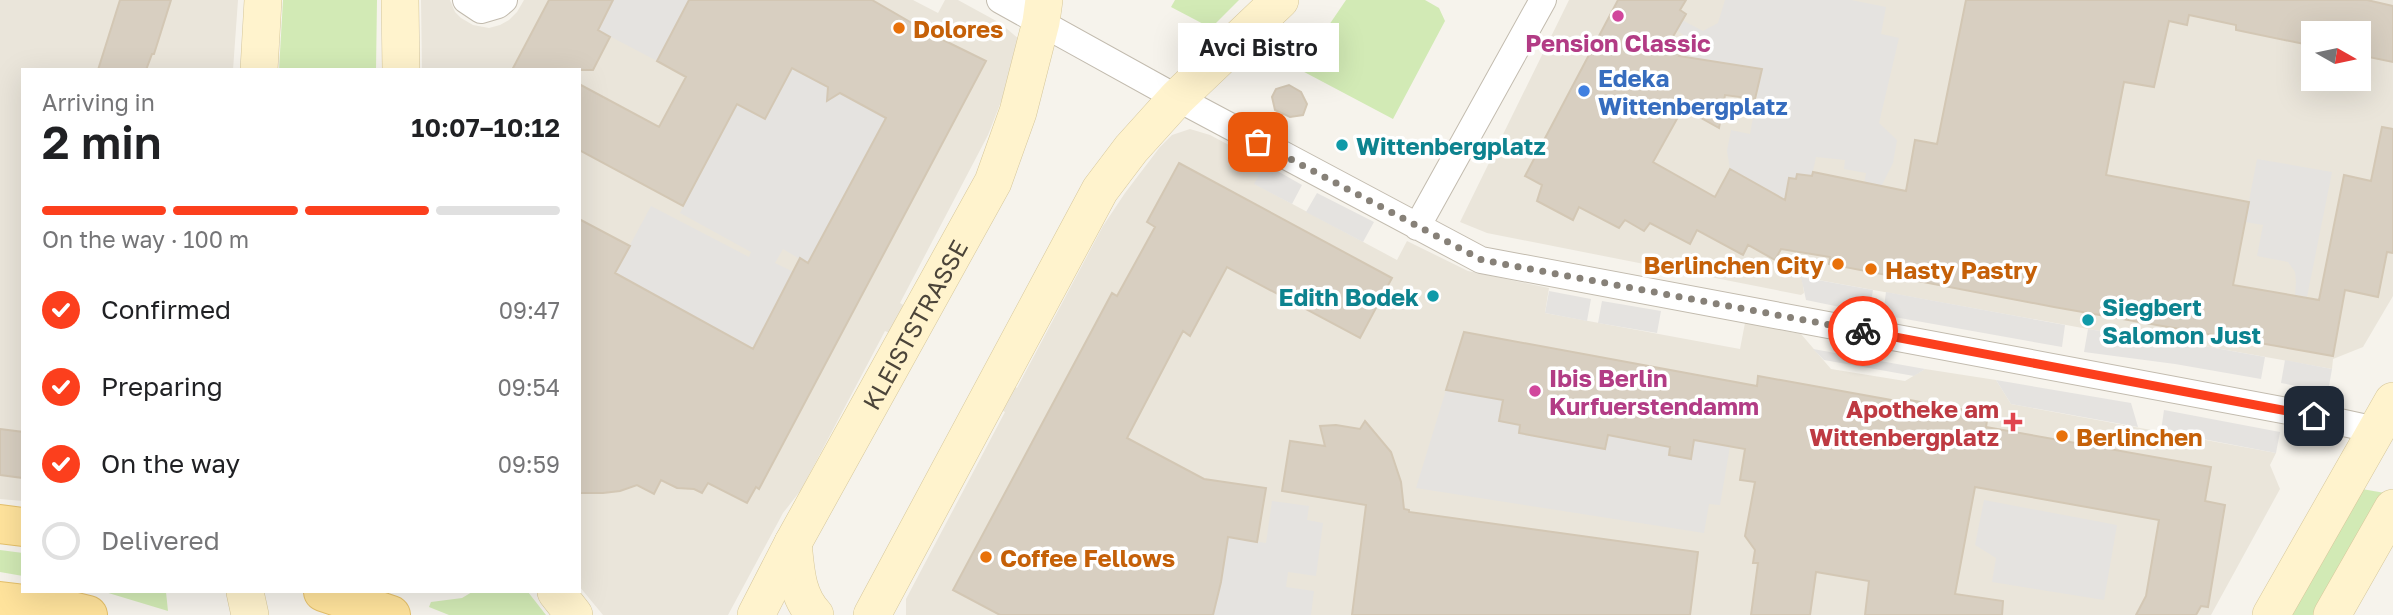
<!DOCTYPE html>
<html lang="en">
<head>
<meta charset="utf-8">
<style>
	:root { --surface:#fff; --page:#f6f6f6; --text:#202124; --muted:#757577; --line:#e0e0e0; --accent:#fc3f1d }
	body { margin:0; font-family:"Golos Text",sans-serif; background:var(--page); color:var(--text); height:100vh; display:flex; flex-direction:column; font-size:26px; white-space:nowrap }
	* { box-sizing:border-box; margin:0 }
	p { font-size:23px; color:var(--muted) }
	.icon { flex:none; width:38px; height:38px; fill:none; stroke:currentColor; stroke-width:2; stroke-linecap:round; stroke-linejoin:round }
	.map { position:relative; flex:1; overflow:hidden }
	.side { position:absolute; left:21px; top:68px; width:560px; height:525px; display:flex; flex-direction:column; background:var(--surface); border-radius:0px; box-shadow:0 7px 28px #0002 }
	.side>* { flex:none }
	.needle { width:46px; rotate:99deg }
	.tools { position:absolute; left:2301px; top:21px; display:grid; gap:14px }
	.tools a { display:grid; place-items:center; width:70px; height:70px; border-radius:0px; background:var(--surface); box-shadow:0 7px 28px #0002; font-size:35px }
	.pin { position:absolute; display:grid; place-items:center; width:60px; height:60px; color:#fff; margin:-30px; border-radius:14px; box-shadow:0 4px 10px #0006 }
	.courier { position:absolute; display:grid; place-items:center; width:70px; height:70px; margin:-35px; border:5px solid #fc3f1d; border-radius:50%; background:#fff; color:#222; box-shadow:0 2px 9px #0007 }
	.bubble { position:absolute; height:49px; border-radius:0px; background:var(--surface); box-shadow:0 7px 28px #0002; font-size:23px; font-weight:600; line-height:49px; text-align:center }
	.summary em { font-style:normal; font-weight:600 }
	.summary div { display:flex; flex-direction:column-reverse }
	.summary { display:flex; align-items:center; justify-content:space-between; height:119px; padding:0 21px }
	h1 { font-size:46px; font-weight:600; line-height:52px }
	.bar { display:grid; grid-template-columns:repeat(4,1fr); gap:10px 7px; align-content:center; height:84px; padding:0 21px }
	.bar i { height:9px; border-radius:5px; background:var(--line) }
	.bar .active { background:var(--accent) }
	.bar p { grid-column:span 4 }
	ol { padding:0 21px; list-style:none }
	li { display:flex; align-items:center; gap:21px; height:77px }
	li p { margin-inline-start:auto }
	li .icon { padding:7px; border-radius:50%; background:var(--accent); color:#fff; stroke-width:4 }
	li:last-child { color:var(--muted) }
	li i { width:38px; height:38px; border:4px solid var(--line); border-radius:50% }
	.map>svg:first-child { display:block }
	.residential { fill:#eae5da; fill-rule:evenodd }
	.green { fill:#d2eab5 }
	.parking { fill:#e5e3e0 }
	.building { fill:#d8cfc1; stroke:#d3c7b4; stroke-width:2 }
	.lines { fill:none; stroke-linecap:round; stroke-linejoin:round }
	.street-casing { stroke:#c2bbae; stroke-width:28 }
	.secondary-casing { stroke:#d6c79b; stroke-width:38 }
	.primary-casing { stroke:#e6c16a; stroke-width:40 }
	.street { stroke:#fff; stroke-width:26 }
	.secondary { stroke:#fff3cd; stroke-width:37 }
	.primary { stroke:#ffe39c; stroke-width:38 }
	.done { stroke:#878178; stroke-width:7; stroke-dasharray:0 12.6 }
	.route { stroke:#fc3f1d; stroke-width:9 }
	.hotel-dot { fill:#d1479c; stroke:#fff; stroke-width:2.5 }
	.food-dot { fill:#e8710a; stroke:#fff; stroke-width:2.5 }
	.shop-dot { fill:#3f7fe0; stroke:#fff; stroke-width:2.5 }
	.culture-dot { fill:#0f9aa8; stroke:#fff; stroke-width:2.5 }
	.health-dot { fill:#e0444e; stroke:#fff; stroke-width:2.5 }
	.labels { text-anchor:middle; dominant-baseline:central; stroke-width:7; stroke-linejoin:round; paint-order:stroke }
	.food-label { font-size:24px; font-weight:bold; fill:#c56008; stroke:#fff; text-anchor:start }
	.hotel-label { font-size:24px; font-weight:bold; fill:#b23c85; stroke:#fff }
	.shop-label { font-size:24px; font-weight:bold; fill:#366cbe; stroke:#fff; text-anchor:start }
	.culture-label { font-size:24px; font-weight:bold; fill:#0d838f; stroke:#fff; text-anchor:start }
	.street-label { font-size:24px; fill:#4b4439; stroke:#fff }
	.health-label { font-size:24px; font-weight:bold; fill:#be3a42; stroke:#fff; text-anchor:end }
</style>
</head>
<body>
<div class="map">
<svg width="2393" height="615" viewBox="0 0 2393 615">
	<rect width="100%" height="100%" fill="#f6f3ec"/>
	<path class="residential" d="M0,0H238L233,70H23V501L0,499Z
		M421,0H450L455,12L461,18L473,25L489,28L500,25L509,20L517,12L524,0H913L938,13L945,0H958L1000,23L1019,39L1004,94L988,135L900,303L908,308L895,335L885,331L801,490L783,513L728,615H603L579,586V70H422Z
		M1569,0H2393V296L2363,347L2333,359L2332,369L2176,341L2170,342L2088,329L1802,277L1804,293L1801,295L1487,233L1460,222ZM2314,33H2359V79H2314Z
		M1190,129L1210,135L1265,164L1255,184L1397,260L1407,241L1468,271L1549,288L1545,313L1740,349L1745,323L1801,334L1831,369L1905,381L1925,369L1996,380L2011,404L2276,453L2270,465L2280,489L2211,615H906V599L1005,412L997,408L1010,385L1017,388L1103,226L1125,193L1160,147L1172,135Z"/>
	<path class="green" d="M283,0H377L376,70H279Z
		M1175,0H1239L1211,28L1171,7Z
		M1346,0H1425L1439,8L1445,21L1393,119L1291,65L1329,25Z
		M2356,488L2385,493L2317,615H2286Z
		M0,550L23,553V576L0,572Z
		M105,592H166L168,611Z
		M472,592H528L546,615H449L429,607L431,602L462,598Z"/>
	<path class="parking" d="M613,0H689L657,61L598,30Z
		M1725,0H1851L1886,7L1881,34L1899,38L1879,123L1897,140L1893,163L1877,195L1862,194L1866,173L1844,169L1845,160L1816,157L1812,176L1797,174L1796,179L1789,178L1785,200L1730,169L1727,151L1731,130L1750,134L1762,69L1721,63L1688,76L1673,68L1687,38L1677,30L1682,20L1703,31L1718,23Z
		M794,65L828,87V101L839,93L868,108L888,115L808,264L783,249L775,263L802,276L779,299L734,383L729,346L734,336L728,335L615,273L651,206L749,257L751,252L680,213L726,124L712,91L765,119Z
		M2257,159L2332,172L2307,297L2295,295L2296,282L2295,272L2288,262L2257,256L2263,225L2245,222Z
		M1265,164L1302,185L1292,204L1254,184Z
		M1317,193L1374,222L1363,242L1306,212Z
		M1801,277L1873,290L1869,313L1806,300Z
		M1549,291L1591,299L1587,321L1545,313Z
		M1886,292L2065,325L2062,347L1883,315Z
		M1602,301L1661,311L1657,333L1598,323Z
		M2088,329L2170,342L2176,341L2265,357L2261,379L2175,364L2084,352Z
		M1813,349L1925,369L1914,376L1824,360Z
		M2285,360L2332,369L2328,392L2281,383Z
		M1996,380L2131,403L2138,427L2011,404Z
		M1446,390L1503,400L1520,425L1605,449L1608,435L1670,447L1669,455L1691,459L1694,440L1730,446L1720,505L1709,504L1704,533L1416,488Z
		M2164,410L2280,432L2276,453L2161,431Z
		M1984,500L2117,525L2104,600L1992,582L1996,558L1975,545Z
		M1272,501L1309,506L1307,520L1323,523L1316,576L1288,572L1286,587L1314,591L1311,615H1213L1221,582L1226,537L1266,543Z"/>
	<path class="building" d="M120,0H171L154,54H152L146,70H98Z
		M549,0H613L598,30L610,37L593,70H512Z
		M689,0H872L931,34L986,61L759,489L756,487L747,503L708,483L702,493L694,489L677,488L661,480L654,494L637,485L620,491L603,493H579V219L630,246L615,273L753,349L800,258L808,263L886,118L840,93L827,101L828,87L792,68L765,119L737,104L683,206L579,150V84L659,127L686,77L657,61Z
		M1618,0H1686L1680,10L1686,14L1671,40L1684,47L1679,56L1762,69L1755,99L1725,95L1719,128L1683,108L1653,162L1715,197L1730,169L1785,200L1789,178L1796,179L1797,174L1812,176L1813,172L1906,191L1915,140L1937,144L1966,0H2367L2393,6V62L2359,55V33H2314V46L2236,30V25L2189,15L2187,25L2169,21L2154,87L2124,82L2106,175L2249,202L2233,285L2319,300L2344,175L2371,181L2382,127L2393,129V253L2387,252L2378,297L2345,290L2333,356L2054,307L1829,264L1830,257L1781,249L1775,260L1748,245L1743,255L1697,230L1690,244L1650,223L1644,231L1625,220L1619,228L1579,207L1573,220L1537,201L1542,185L1525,176Z
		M1289,85L1301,92L1307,104L1303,115L1290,117L1275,110L1272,97L1276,89Z
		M1179,163L1392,278L1360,338L1227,267L1190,336L1183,331L1127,438L1204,479L1266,488L1257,542L1228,537L1221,582L1213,615H1000L953,590L1112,293L1117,296L1155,227L1147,222Z
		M1464,332L1757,386L1758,376L1908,403L1909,400L1988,414L1986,427L2211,467L2205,501L2225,505L2208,607L2201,606L2196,615H2136L2146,596L2159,520L1975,487L1955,594L2003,601L2002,615H1865L1869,581L1816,572L1810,615H1751L1758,563H1753L1755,550L1745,536L1755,482L1740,480L1745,449L1694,440L1691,459L1669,455L1670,447L1608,435L1605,449L1519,433L1520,425L1499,421L1503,400L1446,390Z
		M1365,421L1391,452L1401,482L1404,509L1409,510V512L1698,552L1690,615H1352L1366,505L1282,491L1290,441L1325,446L1320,426L1336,425L1360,429Z
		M0,429L23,432V478L0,475Z"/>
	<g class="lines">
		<g class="street-casing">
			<path id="street" d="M466,0L481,10L498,5L504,0
				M1000,0L1177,98L1481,260L2298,413L2376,430
				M1417,227L1543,0"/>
		</g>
		<g class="secondary-casing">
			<g id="secondary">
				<path d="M400,0L401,70"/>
				<path d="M259,70L263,0"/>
				<path d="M793,543C796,569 796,595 815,615"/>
				<path d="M245,592L250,615"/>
				<path d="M556,592L574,615"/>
				<path id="s1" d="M756,615L793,543L993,182L1018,112L1041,22L1044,0"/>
				<path d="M872,615L1100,190L1131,149L1177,98L1280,0"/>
				<path d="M2271,615L2393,401"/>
				<path d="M2332,615L2393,508"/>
			</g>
		</g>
		<g class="primary-casing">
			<path id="primary" d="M0,524L23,527
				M323,592L391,615
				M0,601L59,608L88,615"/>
		</g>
		<use href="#street" class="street"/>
		<use href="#secondary" class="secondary"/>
		<use href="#primary" class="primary"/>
	</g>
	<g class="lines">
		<path class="done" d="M1258,142L1482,260L1863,331"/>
		<path class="route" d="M1863,331L2314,416"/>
	</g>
	<g class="hotel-dot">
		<circle cx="1618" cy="16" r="7"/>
		<circle cx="1535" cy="391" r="7"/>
	</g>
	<g class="food-dot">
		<circle cx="899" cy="28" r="7"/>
		<circle cx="1838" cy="264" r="7"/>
		<circle cx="1871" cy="269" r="7"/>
		<circle cx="2062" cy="436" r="7"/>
		<circle cx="986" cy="557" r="7"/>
	</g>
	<circle class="shop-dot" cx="1584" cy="91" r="7"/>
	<g class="culture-dot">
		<circle cx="1342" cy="145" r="7"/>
		<circle cx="1433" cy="296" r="7"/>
		<circle cx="2088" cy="320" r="7"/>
	</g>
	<path class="health-dot" d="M2009.5 411.5h7v7h7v7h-7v7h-7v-7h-7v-7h7z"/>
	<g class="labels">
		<g class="food-label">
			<text x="913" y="28">Dolores</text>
			<text x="1824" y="264" text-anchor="end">Berlinchen City</text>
			<text x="1885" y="269">Hasty Pastry</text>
			<text x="2076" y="436">Berlinchen</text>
			<text x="1000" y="557">Coffee Fellows</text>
		</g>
		<g class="hotel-label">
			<text x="1618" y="42">Pension Classic</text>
			<text x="1549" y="377" text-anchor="start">Ibis Berlin<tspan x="1549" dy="28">Kurfuerstendamm</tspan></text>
		</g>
		<g class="shop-label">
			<text x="1598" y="77">Edeka<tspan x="1598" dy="28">Wittenbergplatz</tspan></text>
		</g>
		<g class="culture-label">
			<text x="1356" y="145">Wittenbergplatz</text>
			<text x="1419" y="296" text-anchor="end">Edith Bodek</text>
			<text x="2102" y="306">Siegbert<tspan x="2102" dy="28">Salomon Just</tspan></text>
		</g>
		<g class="street-label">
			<text stroke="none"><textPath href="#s1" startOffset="331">KLEISTSTRASSE</textPath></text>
		</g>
		<g class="health-label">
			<text x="1999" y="408">Apotheke am<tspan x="1999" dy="28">Wittenbergplatz</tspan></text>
		</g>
	</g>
</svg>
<div class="tools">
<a><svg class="needle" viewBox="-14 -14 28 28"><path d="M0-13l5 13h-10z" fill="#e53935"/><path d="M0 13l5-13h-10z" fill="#757577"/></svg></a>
</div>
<div class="pin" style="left:1258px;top:142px;background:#ea580c"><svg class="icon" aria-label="bag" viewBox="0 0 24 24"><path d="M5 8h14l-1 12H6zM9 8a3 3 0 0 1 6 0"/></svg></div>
<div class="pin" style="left:2314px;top:416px;background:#1f2937"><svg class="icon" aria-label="home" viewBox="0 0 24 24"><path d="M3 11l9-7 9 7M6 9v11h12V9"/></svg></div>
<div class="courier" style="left:1863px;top:331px"><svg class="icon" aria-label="bike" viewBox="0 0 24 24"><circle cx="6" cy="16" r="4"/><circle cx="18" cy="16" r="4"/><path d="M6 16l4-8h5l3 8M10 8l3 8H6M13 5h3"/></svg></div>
<div class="bubble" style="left:1178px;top:23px;width:161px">Avci Bistro</div>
<section class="side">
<div class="summary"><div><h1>2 min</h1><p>Arriving in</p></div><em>10:07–10:12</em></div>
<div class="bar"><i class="active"></i><i class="active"></i><i class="active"></i><i></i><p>On the way · 100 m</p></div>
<ol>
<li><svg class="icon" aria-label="check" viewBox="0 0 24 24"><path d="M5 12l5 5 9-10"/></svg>Confirmed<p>09:47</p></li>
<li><svg class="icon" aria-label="check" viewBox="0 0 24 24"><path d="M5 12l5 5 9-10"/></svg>Preparing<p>09:54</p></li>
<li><svg class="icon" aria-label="check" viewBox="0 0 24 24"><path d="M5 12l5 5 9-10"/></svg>On the way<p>09:59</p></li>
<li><i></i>Delivered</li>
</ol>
</section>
</div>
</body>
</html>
